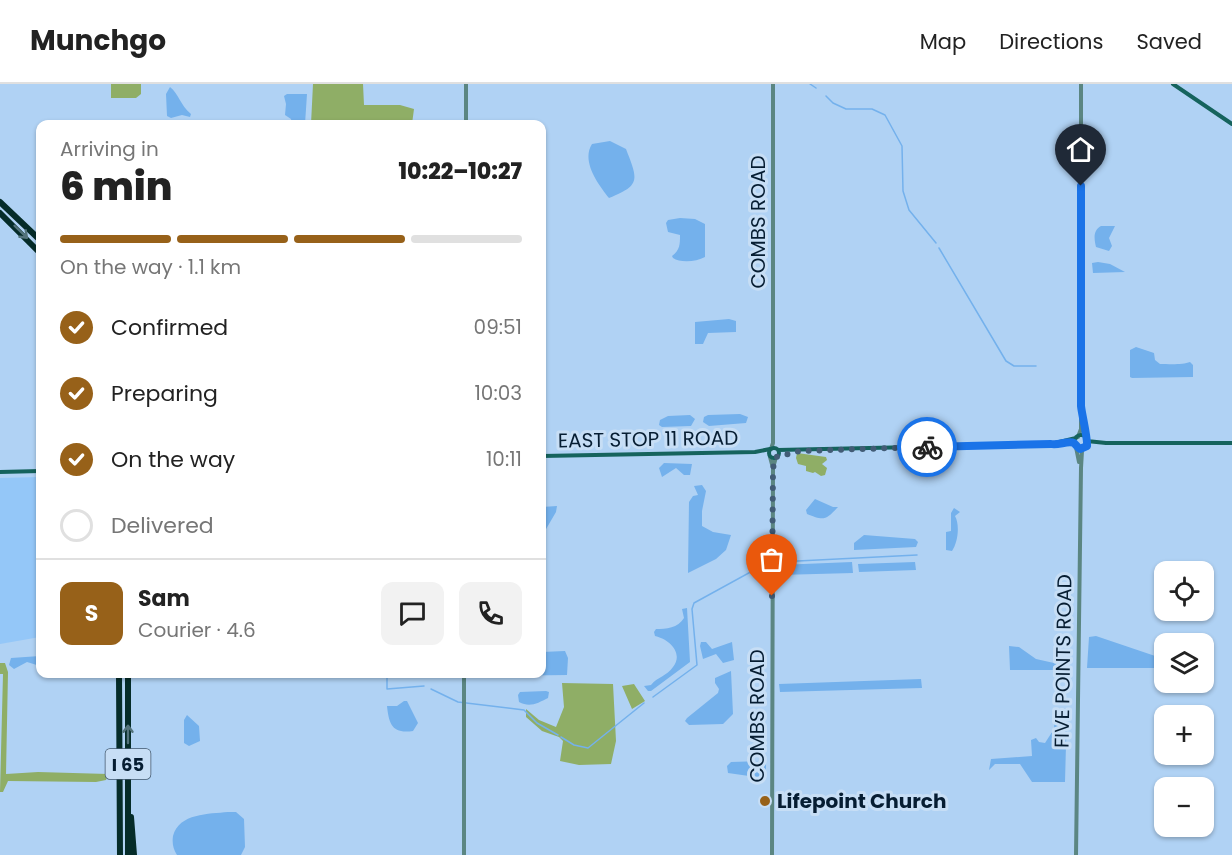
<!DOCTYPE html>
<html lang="en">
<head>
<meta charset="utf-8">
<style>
	:root { --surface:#fff; --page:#f2f2f2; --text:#222; --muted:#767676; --line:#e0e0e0; --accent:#976119 }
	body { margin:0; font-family:Poppins,sans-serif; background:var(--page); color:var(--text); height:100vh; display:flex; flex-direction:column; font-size:22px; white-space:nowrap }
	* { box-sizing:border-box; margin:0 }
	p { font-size:20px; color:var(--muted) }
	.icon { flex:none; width:33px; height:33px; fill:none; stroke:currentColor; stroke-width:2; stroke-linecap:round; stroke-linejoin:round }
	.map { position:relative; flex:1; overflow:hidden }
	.panel { position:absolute; left:36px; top:36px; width:510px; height:558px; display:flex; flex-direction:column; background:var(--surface); border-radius:12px; box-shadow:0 2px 4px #0004 }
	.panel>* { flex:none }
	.fabs { position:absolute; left:1154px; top:477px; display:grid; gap:12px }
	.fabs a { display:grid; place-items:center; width:60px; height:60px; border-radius:12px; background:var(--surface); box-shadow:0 2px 4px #0004; font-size:30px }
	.pin { position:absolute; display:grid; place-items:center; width:51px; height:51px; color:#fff; margin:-62px -26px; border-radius:50% 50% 50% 0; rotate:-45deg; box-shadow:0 0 6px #0007 }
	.pin .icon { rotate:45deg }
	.courier { position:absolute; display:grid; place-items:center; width:60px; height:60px; margin:-30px; border:4px solid #1a73e8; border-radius:50%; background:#fff; color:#222; box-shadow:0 2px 8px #0007 }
	.headline em { font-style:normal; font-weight:800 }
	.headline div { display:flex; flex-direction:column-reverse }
	.headline { display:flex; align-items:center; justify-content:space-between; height:102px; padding:0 24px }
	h1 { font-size:39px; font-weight:800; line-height:45px }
	.bar { display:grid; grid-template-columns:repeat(4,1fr); gap:9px 6px; align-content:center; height:72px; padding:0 24px }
	.bar i { height:8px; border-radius:4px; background:var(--line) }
	.bar .on { background:var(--accent) }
	.bar p { grid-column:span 4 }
	.line { display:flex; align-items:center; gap:15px; padding:0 24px; border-top:2px solid var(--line) }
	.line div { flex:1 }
	.round { display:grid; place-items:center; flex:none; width:63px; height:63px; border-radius:12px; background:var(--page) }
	ol { padding:0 24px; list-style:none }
	li { display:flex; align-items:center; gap:18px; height:66px }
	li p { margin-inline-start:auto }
	li .icon { padding:6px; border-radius:50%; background:var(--accent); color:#fff; stroke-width:4 }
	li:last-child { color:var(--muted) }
	li i { width:33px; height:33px; border:3px solid var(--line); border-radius:50% }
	header { display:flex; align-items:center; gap:36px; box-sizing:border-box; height:84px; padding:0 30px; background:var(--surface); border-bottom:2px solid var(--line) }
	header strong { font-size:28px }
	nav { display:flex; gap:33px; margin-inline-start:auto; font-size:21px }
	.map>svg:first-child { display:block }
	.built { fill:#94c7f8 }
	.green { fill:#8fae66 }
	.water { fill:#74b1ec }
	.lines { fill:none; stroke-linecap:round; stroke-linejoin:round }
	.stream { stroke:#74b1ec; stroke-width:1.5 }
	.tertiary { stroke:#5b8682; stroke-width:4 }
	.secondary { stroke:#15635d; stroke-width:4 }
	.motorway { stroke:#052c29; stroke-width:6 }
	.oneway { stroke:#53737b }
	.done { stroke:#425c76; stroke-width:6; stroke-dasharray:0 10.8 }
	.route { stroke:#1a73e8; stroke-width:8 }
	.poi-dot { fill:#976119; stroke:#c7def5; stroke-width:2 }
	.labels { text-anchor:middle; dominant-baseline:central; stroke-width:6; stroke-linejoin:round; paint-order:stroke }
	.shield { fill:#c7def5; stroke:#40576c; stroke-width:1.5 }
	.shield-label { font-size:18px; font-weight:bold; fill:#061d32 }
	.street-label { font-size:20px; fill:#061d32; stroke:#c7def5 }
	.poi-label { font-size:20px; font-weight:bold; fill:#061d32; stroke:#c7def5; text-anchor:start }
</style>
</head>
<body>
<header>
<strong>Munchgo</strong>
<nav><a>Map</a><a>Directions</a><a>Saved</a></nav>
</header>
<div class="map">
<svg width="1232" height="771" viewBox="0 0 1232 771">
	<rect width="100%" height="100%" fill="#b0d2f4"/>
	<path class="built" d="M40,393V553L0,560V394Z"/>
	<path class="green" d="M111,0H141V10L136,14H111Z
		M313,0H363L364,21H400L414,25L412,40H311Z
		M797,369L826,373L827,376L822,380L827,384L825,391L821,392L815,388L813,389L806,387V382L798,380L796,374Z
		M0,579H5L8,588L6,690L38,688L108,690L106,696L96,698L8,697L3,708H0L3,590H0Z
		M562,599L613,600L616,657L611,680L579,681L560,677L563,657L559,653L542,647L526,633V625L539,636L556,643L564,623Z
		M634,600L645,617L632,625L622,602Z"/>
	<path class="water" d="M170,3C179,10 180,21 191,30L190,33L182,31L171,34L167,32L166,10Z
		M287,10H307L305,40H292L291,35L285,31L286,20L284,12Z
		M610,57L626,65C638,96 641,101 609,114C598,100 581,77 592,60Z
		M680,134L695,135L705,140V173C696,178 680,179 673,174L672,172C680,166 680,160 680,151L668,148L666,139L668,136Z
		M1101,142H1115L1109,154L1112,162L1109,167L1096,163C1094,155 1093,146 1101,142Z
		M1098,178L1110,180L1125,188L1093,189L1092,179Z
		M729,235L736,237V248L708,249L703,260H695V238Z
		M1136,263L1154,269L1155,276L1160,280C1169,280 1183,281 1190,278L1193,281V293L1132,294L1130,293V266Z
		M740,330L748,333L746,339L709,342L703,338L704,333L708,331Z
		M690,331L695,335L691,342L662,343L659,341L660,336L668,332Z
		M664,379L692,380L690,391H684L676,384L662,393L659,384Z
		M702,401L706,407L702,427V442L713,448L731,451L726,466L716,475L688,489L689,418L693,412L698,411L694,402Z
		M815,415L833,423H838C826,436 824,437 807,430L806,426Z
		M557,422L556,428L542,452V423Z
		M954,424L960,428L955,432C960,441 958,458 952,467L946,466V448L951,447V429Z
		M864,451L915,455L918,458L916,463L854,466V459Z
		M852,478L853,489L779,491V481Z
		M915,478L916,486L859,488L858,480Z
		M687,524L690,578L651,607H648L644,602L651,601C657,593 667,592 673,583C684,569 669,555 655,552L654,548L656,545C666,545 678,544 684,534L682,525Z
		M1096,552L1164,575V584H1087L1089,553Z
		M701,558H706L712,565L732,558L734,576L723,579L716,570L703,575L700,562Z
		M1009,562L1019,563L1036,575L1063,581L1065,586H1010Z
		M565,567L568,574L567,591L487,592V590H542V568Z
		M40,572V582L27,578L14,585L9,581L11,574Z
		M731,587L733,630L723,640L689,641L685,637L687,634L718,609L719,605L715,599V594Z
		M921,595L922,604L780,608L779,600Z
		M546,607L549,608L548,614C538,619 530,624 519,618L518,611L520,608Z
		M404,617H407L418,639L413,647C392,650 389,640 387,622H397Z
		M1067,624L1065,698H1032L1020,680H995L989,686L991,675L1032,672L1031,656L1036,654L1039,658L1045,659L1054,645L1055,626Z
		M187,631L199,642L200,657L189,662L184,659V636Z
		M763,677L766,680V691L763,694L728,689L727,682L731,678Z
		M228,728H236L244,735L245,763L241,771H177C173,765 172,759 173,752C179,729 209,730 228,728Z"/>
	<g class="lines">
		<path class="stream" d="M810,0L816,4
			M826,12L833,19L846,25H872L885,31L902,62L903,107L909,126L936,159
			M939,164L1006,277L1014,282H1036
			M387,590V605L424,602
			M431,605L458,618L524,626L537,639L558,651
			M653,613L697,581L692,525L694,519L765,480L778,478L917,471
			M561,653L574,661L588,664L644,619"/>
		<path class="tertiary" d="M466,40V0
			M1082,335L1086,354
			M1078,353L1081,345V0
			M1076,363L1079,378
			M771,365L773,359V0
			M770,373L773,384L772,771
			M773,384L776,373
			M464,771V590
			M1076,771L1081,384L1082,367L1084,364"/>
		<path class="secondary" d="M1173,0L1232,40
			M1074 358a7 7 0 1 1 14 0a7 7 0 1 1-14 0Z
			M1087,357L1106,359H1232
			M1051,360H1075
			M769 369a5 5 0 1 1 10 0a5 5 0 1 1-10 0Z
			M778,366L1051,360L1076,354
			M542,372L755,368L770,365
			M0,388L40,387"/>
		<path class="motorway" d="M0,118L40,156
			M0,129L40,169
			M119,590L120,771
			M128,590V771
			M131,733L134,771"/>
	</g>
	<defs><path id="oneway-shaft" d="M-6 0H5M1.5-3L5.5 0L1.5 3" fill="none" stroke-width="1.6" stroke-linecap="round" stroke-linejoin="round" transform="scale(1.5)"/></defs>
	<g class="oneway">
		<use href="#oneway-shaft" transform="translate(21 148) rotate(44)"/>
		<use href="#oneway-shaft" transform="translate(128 650) rotate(-90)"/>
	</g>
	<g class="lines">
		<path class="done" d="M772,512L773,384L776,373L800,367L927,363"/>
		<path class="route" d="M927,363L1051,360C1058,362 1068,356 1074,359C1076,361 1078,364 1080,365L1087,362C1088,356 1082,331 1081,322V102"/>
	</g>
	<circle class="poi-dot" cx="765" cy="717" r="6"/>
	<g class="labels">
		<rect class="shield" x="105.5" y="665" width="45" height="30" rx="4.5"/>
		<g class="shield-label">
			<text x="128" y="680">I 65</text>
		</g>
		<g class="street-label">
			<text transform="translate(758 138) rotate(-90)">COMBS ROAD</text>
			<text transform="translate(648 355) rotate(-1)">EAST STOP 11 ROAD</text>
			<text transform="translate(1063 577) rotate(-89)">FIVE POINTS ROAD</text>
			<text transform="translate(757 632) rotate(-90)">COMBS ROAD</text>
		</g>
		<g class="poi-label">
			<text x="777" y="717">Lifepoint Church</text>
		</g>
	</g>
</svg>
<div class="fabs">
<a><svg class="icon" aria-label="locate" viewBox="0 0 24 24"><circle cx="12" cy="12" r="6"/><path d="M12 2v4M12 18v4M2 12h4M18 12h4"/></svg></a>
<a><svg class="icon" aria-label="layers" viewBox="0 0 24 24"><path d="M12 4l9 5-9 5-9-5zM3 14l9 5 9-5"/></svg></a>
<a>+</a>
<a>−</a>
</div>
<div class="pin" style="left:772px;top:512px;background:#ea580c"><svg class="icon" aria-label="bag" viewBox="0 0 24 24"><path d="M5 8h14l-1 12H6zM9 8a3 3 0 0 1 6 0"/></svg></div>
<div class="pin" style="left:1081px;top:102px;background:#1f2937"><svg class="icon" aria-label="home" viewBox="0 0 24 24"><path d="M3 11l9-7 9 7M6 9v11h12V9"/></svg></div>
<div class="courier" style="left:927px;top:363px"><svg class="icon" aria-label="bike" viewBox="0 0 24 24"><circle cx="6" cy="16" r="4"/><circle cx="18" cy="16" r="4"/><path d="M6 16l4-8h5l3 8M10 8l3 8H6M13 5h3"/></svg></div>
<section class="panel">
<div class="headline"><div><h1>6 min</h1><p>Arriving in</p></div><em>10:22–10:27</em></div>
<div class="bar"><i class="on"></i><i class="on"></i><i class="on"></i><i></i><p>On the way · 1.1 km</p></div>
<ol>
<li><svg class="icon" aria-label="check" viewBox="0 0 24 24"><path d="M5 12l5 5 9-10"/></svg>Confirmed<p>09:51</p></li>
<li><svg class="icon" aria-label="check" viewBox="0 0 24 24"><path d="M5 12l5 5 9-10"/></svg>Preparing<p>10:03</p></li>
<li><svg class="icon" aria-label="check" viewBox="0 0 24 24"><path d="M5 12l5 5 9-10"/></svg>On the way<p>10:11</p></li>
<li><i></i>Delivered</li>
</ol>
<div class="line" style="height:108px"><b class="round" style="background:var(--accent);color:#fff">S</b><div><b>Sam</b><p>Courier · 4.6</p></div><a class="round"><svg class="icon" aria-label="chat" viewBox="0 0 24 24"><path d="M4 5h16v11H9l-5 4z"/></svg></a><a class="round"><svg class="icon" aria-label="phone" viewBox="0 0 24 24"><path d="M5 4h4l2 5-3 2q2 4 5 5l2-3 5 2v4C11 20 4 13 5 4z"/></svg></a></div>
</section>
</div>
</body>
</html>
